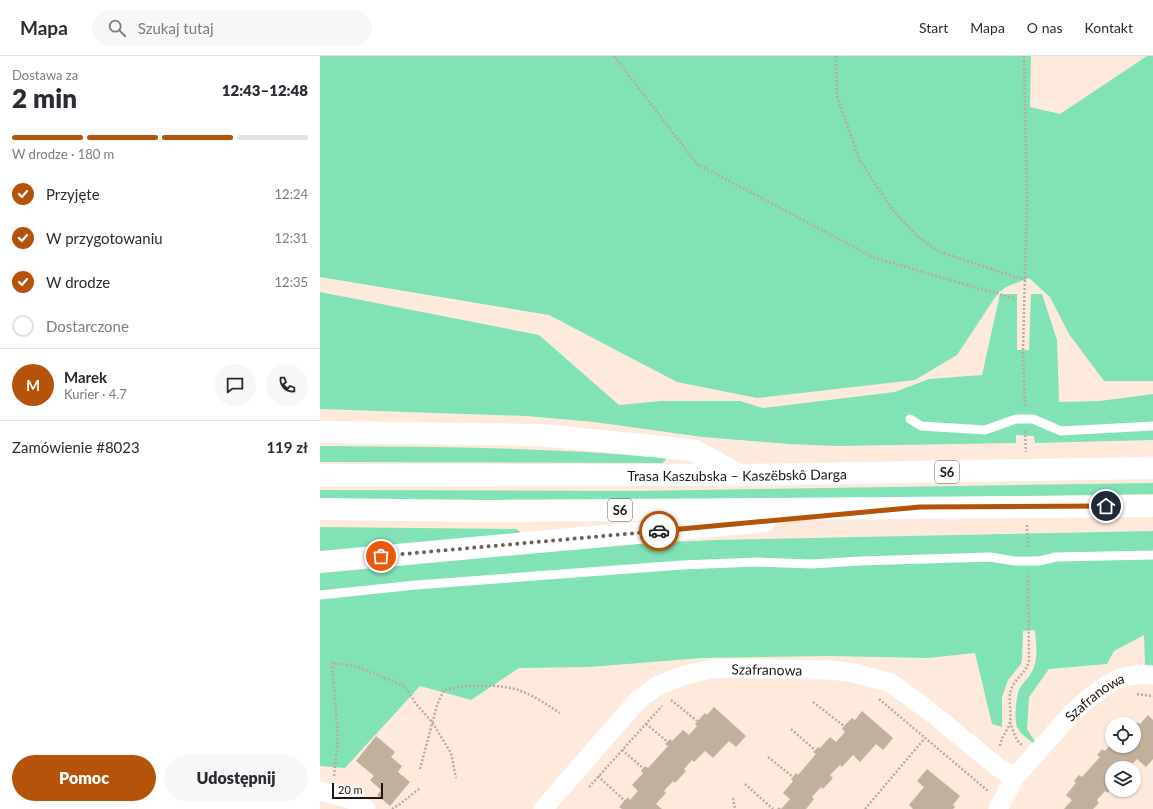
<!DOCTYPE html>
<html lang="pl">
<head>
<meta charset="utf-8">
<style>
	:root { --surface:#fff; --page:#f7f7f7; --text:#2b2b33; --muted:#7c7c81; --line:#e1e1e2; --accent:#b45309 }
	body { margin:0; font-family:Lato,sans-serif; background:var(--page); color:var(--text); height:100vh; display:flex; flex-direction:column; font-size:15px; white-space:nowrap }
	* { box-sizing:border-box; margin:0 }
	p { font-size:13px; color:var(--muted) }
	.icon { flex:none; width:22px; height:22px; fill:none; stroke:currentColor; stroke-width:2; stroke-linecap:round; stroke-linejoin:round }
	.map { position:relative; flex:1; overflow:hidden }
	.side { display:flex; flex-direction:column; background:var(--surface); width:320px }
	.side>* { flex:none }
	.fabs { position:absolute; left:785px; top:661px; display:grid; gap:8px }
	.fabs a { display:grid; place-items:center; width:36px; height:36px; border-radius:50%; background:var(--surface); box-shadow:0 1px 3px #0004; font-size:20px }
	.scale { position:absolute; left:12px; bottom:10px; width:51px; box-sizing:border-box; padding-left:4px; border:2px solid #1e1611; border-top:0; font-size:11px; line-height:14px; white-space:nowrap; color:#1e1611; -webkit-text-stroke:3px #fff; paint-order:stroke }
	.pin { position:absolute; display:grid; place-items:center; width:34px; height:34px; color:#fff; margin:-17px; border:2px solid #fff; border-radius:50%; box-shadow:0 1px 4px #0007 }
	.courier { position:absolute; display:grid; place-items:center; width:40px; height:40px; margin:-20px; border:3px solid #b45309; border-radius:50%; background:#fff; color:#222; box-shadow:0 1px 5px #0007 }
	.headline em { font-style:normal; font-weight:800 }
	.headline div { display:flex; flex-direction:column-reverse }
	.headline { display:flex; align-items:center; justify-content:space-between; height:68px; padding:0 12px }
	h1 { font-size:26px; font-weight:800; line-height:30px }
	.bar { display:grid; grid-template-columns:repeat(4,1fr); gap:6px 4px; align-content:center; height:48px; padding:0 12px }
	.bar i { height:5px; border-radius:3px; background:var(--line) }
	.bar .on { background:var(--accent) }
	.bar p { grid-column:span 4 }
	.line { display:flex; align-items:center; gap:10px; padding:0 12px; border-top:1px solid var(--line) }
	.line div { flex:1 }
	.round { display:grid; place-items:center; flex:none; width:42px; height:42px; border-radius:21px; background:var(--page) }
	ol { padding:0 12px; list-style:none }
	li { display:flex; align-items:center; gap:12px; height:44px }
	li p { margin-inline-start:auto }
	li .icon { padding:4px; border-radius:50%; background:var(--accent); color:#fff; stroke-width:4 }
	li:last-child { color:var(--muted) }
	li i { width:22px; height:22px; border:2px solid var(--line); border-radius:50% }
	.button { display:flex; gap:8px; margin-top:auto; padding:8px 12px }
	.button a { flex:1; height:46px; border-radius:24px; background:var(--accent); color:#fff; font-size:16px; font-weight:800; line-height:46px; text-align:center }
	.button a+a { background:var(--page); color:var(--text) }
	header { display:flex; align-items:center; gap:24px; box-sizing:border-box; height:56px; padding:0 20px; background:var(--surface); border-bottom:1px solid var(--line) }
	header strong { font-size:19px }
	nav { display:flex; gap:22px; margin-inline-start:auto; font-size:14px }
	.search { width:280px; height:36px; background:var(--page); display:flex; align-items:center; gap:10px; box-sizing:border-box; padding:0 14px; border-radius:22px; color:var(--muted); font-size:15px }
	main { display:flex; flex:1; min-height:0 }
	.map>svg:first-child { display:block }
	.green { fill:#80e2b5 }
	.building { fill:#c0b09c }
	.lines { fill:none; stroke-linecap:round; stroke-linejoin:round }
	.path { stroke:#baaaa0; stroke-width:2.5; stroke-dasharray:2 2; stroke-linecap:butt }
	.service { stroke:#fff; stroke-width:9 }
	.minor { stroke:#fff; stroke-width:19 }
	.motorway { stroke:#fff; stroke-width:22 }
	.done { stroke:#6c6058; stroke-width:4; stroke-dasharray:0 7.2 }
	.route { stroke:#b45309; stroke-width:5 }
	.labels { text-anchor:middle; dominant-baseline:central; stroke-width:4; stroke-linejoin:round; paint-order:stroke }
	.shield { fill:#fff; stroke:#625c58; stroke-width:1 }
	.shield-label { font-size:13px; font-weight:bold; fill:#1e1611 }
	.street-label { font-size:14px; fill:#1e1611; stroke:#fff }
</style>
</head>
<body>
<header>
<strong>Mapa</strong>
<div class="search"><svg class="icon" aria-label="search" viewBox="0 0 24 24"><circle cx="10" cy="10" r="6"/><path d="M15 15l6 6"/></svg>Szukaj tutaj</div>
<nav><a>Start</a><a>Mapa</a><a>O nas</a><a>Kontakt</a></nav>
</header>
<main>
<section class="side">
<div class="headline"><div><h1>2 min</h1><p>Dostawa za</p></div><em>12:43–12:48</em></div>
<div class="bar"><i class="on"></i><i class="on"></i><i class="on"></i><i></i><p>W drodze · 180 m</p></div>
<ol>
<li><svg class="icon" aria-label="check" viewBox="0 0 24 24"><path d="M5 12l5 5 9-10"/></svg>Przyjęte<p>12:24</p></li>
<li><svg class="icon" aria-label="check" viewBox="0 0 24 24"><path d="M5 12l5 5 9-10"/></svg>W przygotowaniu<p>12:31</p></li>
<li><svg class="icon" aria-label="check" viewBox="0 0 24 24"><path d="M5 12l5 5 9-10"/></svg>W drodze<p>12:35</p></li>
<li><i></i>Dostarczone</li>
</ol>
<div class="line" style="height:72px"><b class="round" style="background:var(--accent);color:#fff">M</b><div><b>Marek</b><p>Kurier · 4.7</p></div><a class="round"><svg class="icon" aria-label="chat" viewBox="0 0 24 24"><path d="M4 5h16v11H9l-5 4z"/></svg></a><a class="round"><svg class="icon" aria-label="phone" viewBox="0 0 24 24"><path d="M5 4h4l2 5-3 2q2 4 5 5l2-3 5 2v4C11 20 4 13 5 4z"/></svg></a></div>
<div class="line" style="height:52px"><div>Zamówienie #8023</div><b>119 zł</b></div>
<div class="button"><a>Pomoc</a><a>Udostępnij</a></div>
</section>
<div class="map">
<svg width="833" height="753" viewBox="0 0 833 753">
	<rect width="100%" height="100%" fill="#fdeadd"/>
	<path class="green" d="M0,0H711L710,51L740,58L827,0H833V325H784L749,278L730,241L709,222L686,231L678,237L637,299L595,324L437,342L357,326L229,259L0,221Z
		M0,236L219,279L299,349L341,345H420L443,352L575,336L609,323L662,319L680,238H697V294H709L711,238H722L737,284L739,346L780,345L833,338V384L715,387L714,380L696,379V387L516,390L469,388L383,381L274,366L207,360L0,353Z
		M0,390C115,391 230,391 345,402L346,404L342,407L0,406Z
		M833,427V438L461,445L0,444V434L311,435Z
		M0,471L195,473L198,474L200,476L199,478L0,496Z
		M833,475V610L825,609L824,579L794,595L787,608L729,613L709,641L707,673L716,687L715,689C709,683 700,678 697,671C694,663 696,639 700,632C705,624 711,620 714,611C718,600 716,586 715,574L703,575L702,603L701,608L688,624L682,641V671L672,668L655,597L608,602L508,600L381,602L270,611L199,612L151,644L100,630L25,712L0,710V516L331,487L396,484Z"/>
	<path class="building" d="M394,651L426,680L416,691L409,685L393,702L385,695L374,706L372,704L364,713L366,715L355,727L353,725L344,735L346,737L336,748L342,753H302L299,751L308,741L310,744L318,735L312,729L323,717L321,715L325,710L328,712L348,690L345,688L350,683L352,685L363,674L369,679L377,670L375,668L385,657L387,659Z
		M542,655L573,682L563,694L556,688L540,706L533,699L522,711L520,709L510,719L513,722L503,733L501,731L492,741L494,743L486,753H457L459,751L461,753L470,743L463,737L473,725L471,723L473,721L476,717L478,719L496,698L493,696L498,691L500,692L510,681L516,686L525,676L522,673L524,670L532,662L535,664Z
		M828,659L833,664V703L826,711L817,703L809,712H792V732L787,737L785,735L777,744L779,747L773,753H744L752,744L746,739L756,727L754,725L759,719L762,721L780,701L777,699L782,693L785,695L792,687V690H814V670L818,666L820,668Z
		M56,680L75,696L71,701L82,710L78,716L90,726L70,750L57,739L61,734L50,724L54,720L36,705Z
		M607,713L640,740L633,749L635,751L633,753H593L589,749L604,731L597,725Z"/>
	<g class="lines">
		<path class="path" d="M294,0L377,108L555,202L696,243
			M516,0L517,41L540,105L572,153L599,182L620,196L705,224
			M704,0L707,143L703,294L705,350
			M705,375L706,396
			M707,469L708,492
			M817,638L833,640
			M559,643L668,735
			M351,644L377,665
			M493,646L524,670
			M690,666C693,674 695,684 702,689
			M326,668L348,686
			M471,673L495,694
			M680,690C681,680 688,675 690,666C692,655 687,643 692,631C697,621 706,617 709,605L708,517
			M302,694L323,712
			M448,701L473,721
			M100,713L117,649L124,634C145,629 180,627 201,635C215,640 227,649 240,657
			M14,720L18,682L12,607L35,610L75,626L86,632L96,648L112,666L131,697L136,722
			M278,720L305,745
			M425,728L453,753
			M269,731L342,650
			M413,742L415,753
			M72,753L80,748L100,732
			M545,753L605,682"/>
		<path class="service" d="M590,363L601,370L665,374L696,363H713L741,375L833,370
			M0,539L96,529L362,509L437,506L492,508L540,505L670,501L695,505H719L736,501L833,499"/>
		<g class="minor">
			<path d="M0,735L30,743L46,753"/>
			<path id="s1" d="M223,753L318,644L337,630L365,619L396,612L511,614L534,617L571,627L608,654L679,712L695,721"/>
			<path id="s2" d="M678,753L695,721L752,657L768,643L782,632L800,622L819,618L833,619"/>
		</g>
		<g class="motorway">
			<path d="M0,376L220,379L373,394L417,418"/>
			<path id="s3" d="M0,419H420L833,412"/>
			<path d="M0,453L166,455L833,450"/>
			<path d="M0,506L445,465"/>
		</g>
	</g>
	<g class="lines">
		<path class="done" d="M61,500L339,475"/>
		<path class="route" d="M339,475L600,451L786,450"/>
	</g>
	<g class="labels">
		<g class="shield">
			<rect x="615" y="405" width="24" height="22" rx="3"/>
			<rect x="288" y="443" width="24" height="22" rx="3"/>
		</g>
		<g class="shield-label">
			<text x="627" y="416">S6</text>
			<text x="300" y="454">S6</text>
		</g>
		<g class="street-label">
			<text stroke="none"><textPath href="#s3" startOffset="417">Trasa Kaszubska – Kaszëbskô Darga</textPath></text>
			<text stroke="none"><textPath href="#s1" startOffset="281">Szafranowa</textPath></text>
			<text stroke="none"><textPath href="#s2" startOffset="150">Szafranowa</textPath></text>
		</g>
	</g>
</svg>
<div class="fabs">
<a><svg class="icon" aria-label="locate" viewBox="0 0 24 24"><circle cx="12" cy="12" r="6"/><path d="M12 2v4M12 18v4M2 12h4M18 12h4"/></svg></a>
<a><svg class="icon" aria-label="layers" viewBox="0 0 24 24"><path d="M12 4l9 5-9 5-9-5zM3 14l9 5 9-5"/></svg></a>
</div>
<div class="scale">20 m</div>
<div class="pin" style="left:61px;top:500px;background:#ea580c"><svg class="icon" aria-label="bag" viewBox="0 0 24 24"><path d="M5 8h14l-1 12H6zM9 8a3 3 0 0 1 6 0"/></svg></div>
<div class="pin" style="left:786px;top:450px;background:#1f2937"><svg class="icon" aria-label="home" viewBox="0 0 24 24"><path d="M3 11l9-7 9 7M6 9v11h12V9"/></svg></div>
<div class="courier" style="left:339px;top:475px"><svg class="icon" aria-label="car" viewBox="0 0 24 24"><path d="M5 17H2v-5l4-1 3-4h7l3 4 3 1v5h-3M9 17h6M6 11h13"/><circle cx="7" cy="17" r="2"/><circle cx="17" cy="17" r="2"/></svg></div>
</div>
</main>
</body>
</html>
